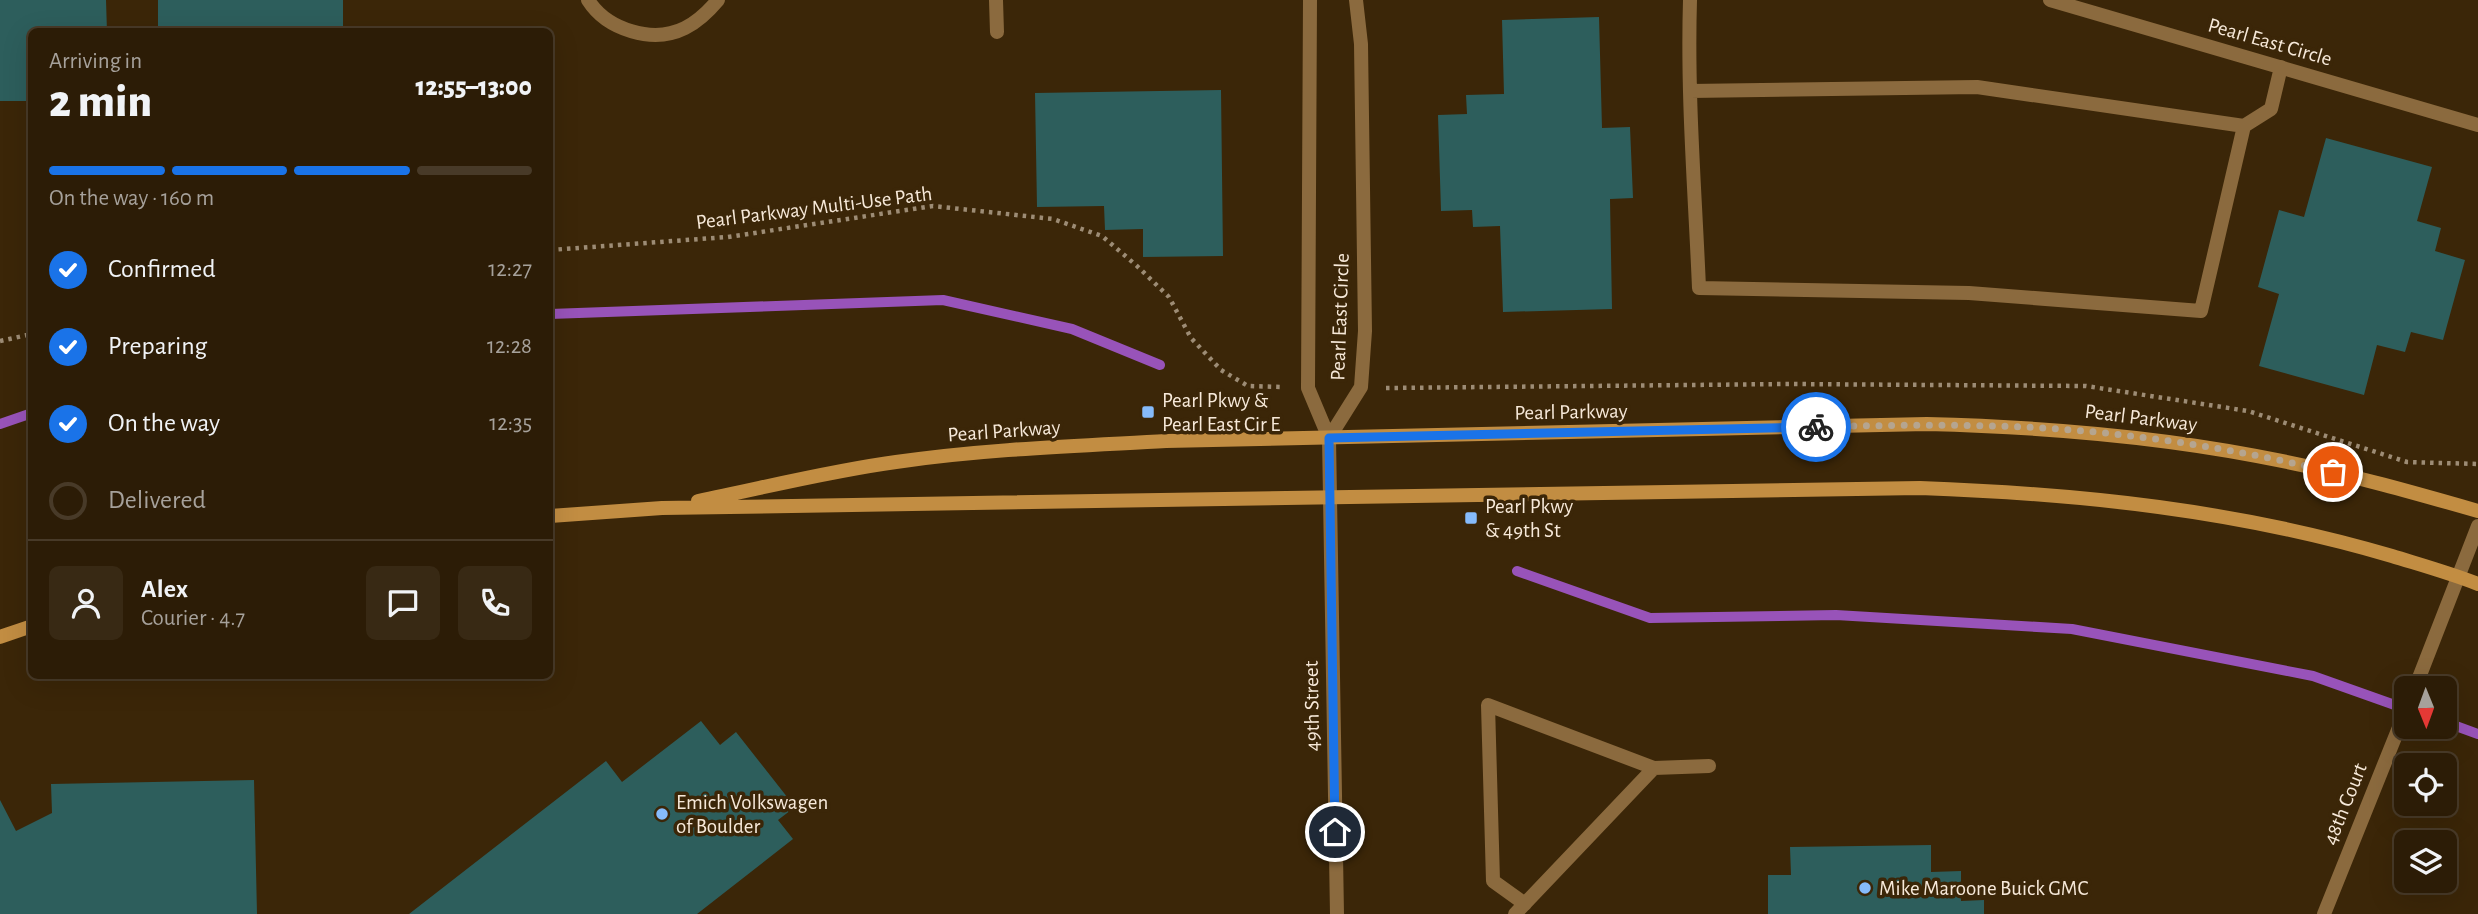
<!DOCTYPE html>
<html lang="en">
<head>
<meta charset="utf-8">
<style>
	:root { --surface:#2c1c06; --page:#382914; --text:#f1f3f6; --muted:#a6a19b; --line:#483a28; --accent:#1a73e8 }
	body { margin:0; font-family:"Alegreya Sans",sans-serif; background:var(--page); color:var(--text); height:100vh; display:flex; flex-direction:column; font-size:26px; white-space:nowrap }
	* { box-sizing:border-box; margin:0 }
	p { font-size:23px; color:var(--muted) }
	.icon { flex:none; width:38px; height:38px; fill:none; stroke:currentColor; stroke-width:2; stroke-linecap:round; stroke-linejoin:round }
	.map { position:relative; flex:1; overflow:hidden }
	.side { position:absolute; left:28px; top:28px; width:525px; height:651px; display:flex; flex-direction:column; background:var(--surface); border-radius:10px; box-shadow:0 7px 28px #0002,0 0 0 2px var(--line) }
	.side>* { flex:none }
	.needle { width:46px; rotate:179deg }
	.controls { position:absolute; left:2394px; top:676px; display:grid; gap:14px }
	.controls a { display:grid; place-items:center; width:63px; height:63px; border-radius:10px; background:var(--surface); box-shadow:0 7px 28px #0002,0 0 0 2px var(--line); font-size:35px }
	.pin { position:absolute; display:grid; place-items:center; width:60px; height:60px; color:#fff; margin:-30px; border:4px solid #fff; border-radius:50%; box-shadow:0 2px 7px #0007 }
	.courier { position:absolute; display:grid; place-items:center; width:70px; height:70px; margin:-35px; border:5px solid #1a73e8; border-radius:50%; background:#fff; color:#222; box-shadow:0 2px 9px #0007 }
	.head em { font-style:normal; font-weight:800 }
	.head div { display:flex; flex-direction:column-reverse }
	.head { display:flex; align-items:center; justify-content:space-between; height:119px; padding:0 21px }
	h1 { font-size:46px; font-weight:800; line-height:52px }
	.bar { display:grid; grid-template-columns:repeat(4,1fr); gap:10px 7px; align-content:center; height:84px; padding:0 21px }
	.bar i { height:9px; border-radius:5px; background:var(--line) }
	.bar .active { background:var(--accent) }
	.bar p { grid-column:span 4 }
	.line { display:flex; align-items:center; gap:18px; padding:0 21px; border-top:2px solid var(--line) }
	.line div { flex:1 }
	.round { display:grid; place-items:center; flex:none; width:74px; height:74px; border-radius:10px; background:var(--page) }
	ol { padding:0 21px; list-style:none }
	li { display:flex; align-items:center; gap:21px; height:77px }
	li p { margin-inline-start:auto }
	li .icon { padding:7px; border-radius:50%; background:var(--accent); color:#fff; stroke-width:4 }
	li:last-child { color:var(--muted) }
	li i { width:38px; height:38px; border:4px solid var(--line); border-radius:50% }
	.map>svg:first-child { display:block }
	.lines { fill:none; stroke-linecap:round; stroke-linejoin:round }
	.stream { stroke:#9853b9; stroke-width:10 }
	.building { fill:#2d5e5c }
	.path { stroke:#9d8c75; stroke-width:4.5; stroke-dasharray:3.5 5; stroke-linecap:butt }
	.service { stroke:#8b6a3e; stroke-width:14 }
	.minor { stroke:#8b6a3e; stroke-width:14 }
	.secondary { stroke:#c28d42; stroke-width:14 }
	.done { stroke:#b5a590; stroke-width:7; stroke-dasharray:0 12.6 }
	.route { stroke:#1a73e8; stroke-width:9 }
	.poi-dot { fill:#86bbfb; stroke:#3b2608; stroke-width:2.5 }
	.labels { text-anchor:middle; dominant-baseline:central; stroke-width:7; stroke-linejoin:round; paint-order:stroke }
	.street-label { font-size:21px; fill:#f7e9d9; stroke:#3b2608 }
	.poi-label { font-size:21px; fill:#f7e9d9; stroke:#3b2608; text-anchor:start }
</style>
</head>
<body>
<div class="map">
<svg width="2478" height="914" viewBox="0 0 2478 914">
	<rect width="100%" height="100%" fill="#3b2608"/>
	<g class="lines">
		<path class="stream" d="M550,314L943,300L1072,329L1160,365
			M0,424L32,413
			M1517,571L1650,618L1836,615L2072,629L2313,676L2406,709
			M2445,722L2478,734"/>
	</g>
	<path class="building" d="M0,0H106L107,32H32V101H0Z
		M158,0H343V32H158Z
		M1599,17L1602,128L1630,127L1633,198L1610,199L1612,309L1503,312L1500,226L1473,227L1472,210L1441,211L1438,115L1467,114L1466,95L1504,94L1502,20Z
		M1221,90L1223,256L1143,257V229L1105,230L1104,206L1037,207L1035,93Z
		M2326,138L2432,167L2417,221L2441,228L2435,251L2465,260L2443,340L2411,332L2405,352L2377,345L2364,395L2259,366L2279,294L2258,287L2279,210L2304,217Z
		M701,721L720,745L736,732L795,807L778,820L793,839L697,914H409L606,761L622,782Z
		M254,780L257,914H0V800L16,831L52,813L51,784Z
		M1931,845V872L1961,871V901L1984,900V914H1768V875H1791L1790,847Z"/>
	<g class="lines">
		<path class="path" d="M550,250L728,237L933,206L1053,219L1102,236L1137,266L1169,297L1191,338L1221,370L1248,386L1283,387
			M0,341L32,334
			M1386,388L1789,384L2086,386L2248,411L2407,462L2478,464"/>
		<path class="service" d="M588,0C607,30 653,44 685,28C699,21 708,12 718,0
			M996,0L997,32
			M1690,0C1687,96 1695,192 1699,288L1969,293L2201,311L2244,126L1977,87L1690,91
			M2050,0L2478,125
			M2244,126L2271,109L2281,67
			M1525,904L1493,881L1488,705L1654,768
			M1515,914L1654,768L1709,766"/>
		<path class="minor" d="M1310,0L1308,388L1329,438L1337,914
			M1329,438L1361,387L1365,331L1361,44L1356,0
			M2415,688L2478,526
			M2324,914L2406,710"/>
		<path class="secondary" d="M698,501C763,488 829,471 896,462C985,449 1076,446 1166,441L1927,424C2048,427 2169,437 2287,462C2352,475 2415,493 2478,511
			M550,516L662,508L1920,488C2083,494 2236,510 2392,556C2421,565 2450,573 2478,584
			M0,637L32,626"/>
	</g>
	<g class="lines">
		<path class="done" d="M1816,427C1892,425 1968,424 2044,428C2141,434 2239,450 2333,472"/>
		<path class="route" d="M1335,832L1329,438L1816,427"/>
	</g>
	<g class="poi-dot">
		<rect x="1141" y="405" width="14" height="14" rx="3.5"/>
		<rect x="1464" y="511" width="14" height="14" rx="3.5"/>
		<circle cx="662" cy="814" r="7"/>
		<circle cx="1865" cy="888" r="7"/>
	</g>
	<g class="labels">
		<g class="street-label">
			<text transform="translate(2270 42) rotate(16)">Pearl East Circle</text>
			<text transform="translate(814 208) rotate(-7)">Pearl Parkway Multi-Use Path</text>
			<text transform="translate(1340 317) rotate(-88)">Pearl East Circle</text>
			<text transform="translate(1571 412) rotate(-1)">Pearl Parkway</text>
			<text transform="translate(2141 418) rotate(7)">Pearl Parkway</text>
			<text transform="translate(1004 431) rotate(-4)">Pearl Parkway</text>
			<text transform="translate(1312 706) rotate(-91)">49th Street</text>
			<text transform="translate(2345 804) rotate(-68)">48th Court</text>
		</g>
		<g class="poi-label">
			<text x="1162" y="400">Pearl Pkwy &amp;<tspan x="1162" dy="24">Pearl East Cir E</tspan></text>
			<text x="1485" y="506">Pearl Pkwy<tspan x="1485" dy="24">&amp; 49th St</tspan></text>
			<text x="676" y="802">Emich Volkswagen<tspan x="676" dy="24">of Boulder</tspan></text>
			<text x="1879" y="888">Mike Maroone Buick GMC</text>
		</g>
	</g>
</svg>
<div class="controls">
<a><svg class="needle" viewBox="-14 -14 28 28"><path d="M0-13l5 13h-10z" fill="#e53935"/><path d="M0 13l5-13h-10z" fill="#a6a19b"/></svg></a>
<a><svg class="icon" aria-label="locate" viewBox="0 0 24 24"><circle cx="12" cy="12" r="6"/><path d="M12 2v4M12 18v4M2 12h4M18 12h4"/></svg></a>
<a><svg class="icon" aria-label="layers" viewBox="0 0 24 24"><path d="M12 4l9 5-9 5-9-5zM3 14l9 5 9-5"/></svg></a>
</div>
<div class="pin" style="left:2333px;top:472px;background:#ea580c"><svg class="icon" aria-label="bag" viewBox="0 0 24 24"><path d="M5 8h14l-1 12H6zM9 8a3 3 0 0 1 6 0"/></svg></div>
<div class="pin" style="left:1335px;top:832px;background:#1f2937"><svg class="icon" aria-label="home" viewBox="0 0 24 24"><path d="M3 11l9-7 9 7M6 9v11h12V9"/></svg></div>
<div class="courier" style="left:1816px;top:427px"><svg class="icon" aria-label="bike" viewBox="0 0 24 24"><circle cx="6" cy="16" r="4"/><circle cx="18" cy="16" r="4"/><path d="M6 16l4-8h5l3 8M10 8l3 8H6M13 5h3"/></svg></div>
<section class="side">
<div class="head"><div><h1>2 min</h1><p>Arriving in</p></div><em>12:55–13:00</em></div>
<div class="bar"><i class="active"></i><i class="active"></i><i class="active"></i><i></i><p>On the way · 160 m</p></div>
<ol>
<li><svg class="icon" aria-label="check" viewBox="0 0 24 24"><path d="M5 12l5 5 9-10"/></svg>Confirmed<p>12:27</p></li>
<li><svg class="icon" aria-label="check" viewBox="0 0 24 24"><path d="M5 12l5 5 9-10"/></svg>Preparing<p>12:28</p></li>
<li><svg class="icon" aria-label="check" viewBox="0 0 24 24"><path d="M5 12l5 5 9-10"/></svg>On the way<p>12:35</p></li>
<li><i></i>Delivered</li>
</ol>
<div class="line" style="height:126px"><a class="round"><svg class="icon" aria-label="person" viewBox="0 0 24 24"><circle cx="12" cy="8" r="4"/><path d="M4 21q1-7 8-7t8 7"/></svg></a><div><b>Alex</b><p>Courier · 4.7</p></div><a class="round"><svg class="icon" aria-label="chat" viewBox="0 0 24 24"><path d="M4 5h16v11H9l-5 4z"/></svg></a><a class="round"><svg class="icon" aria-label="phone" viewBox="0 0 24 24"><path d="M5 4h4l2 5-3 2q2 4 5 5l2-3 5 2v4C11 20 4 13 5 4z"/></svg></a></div>
</section>
</div>
</body>
</html>
